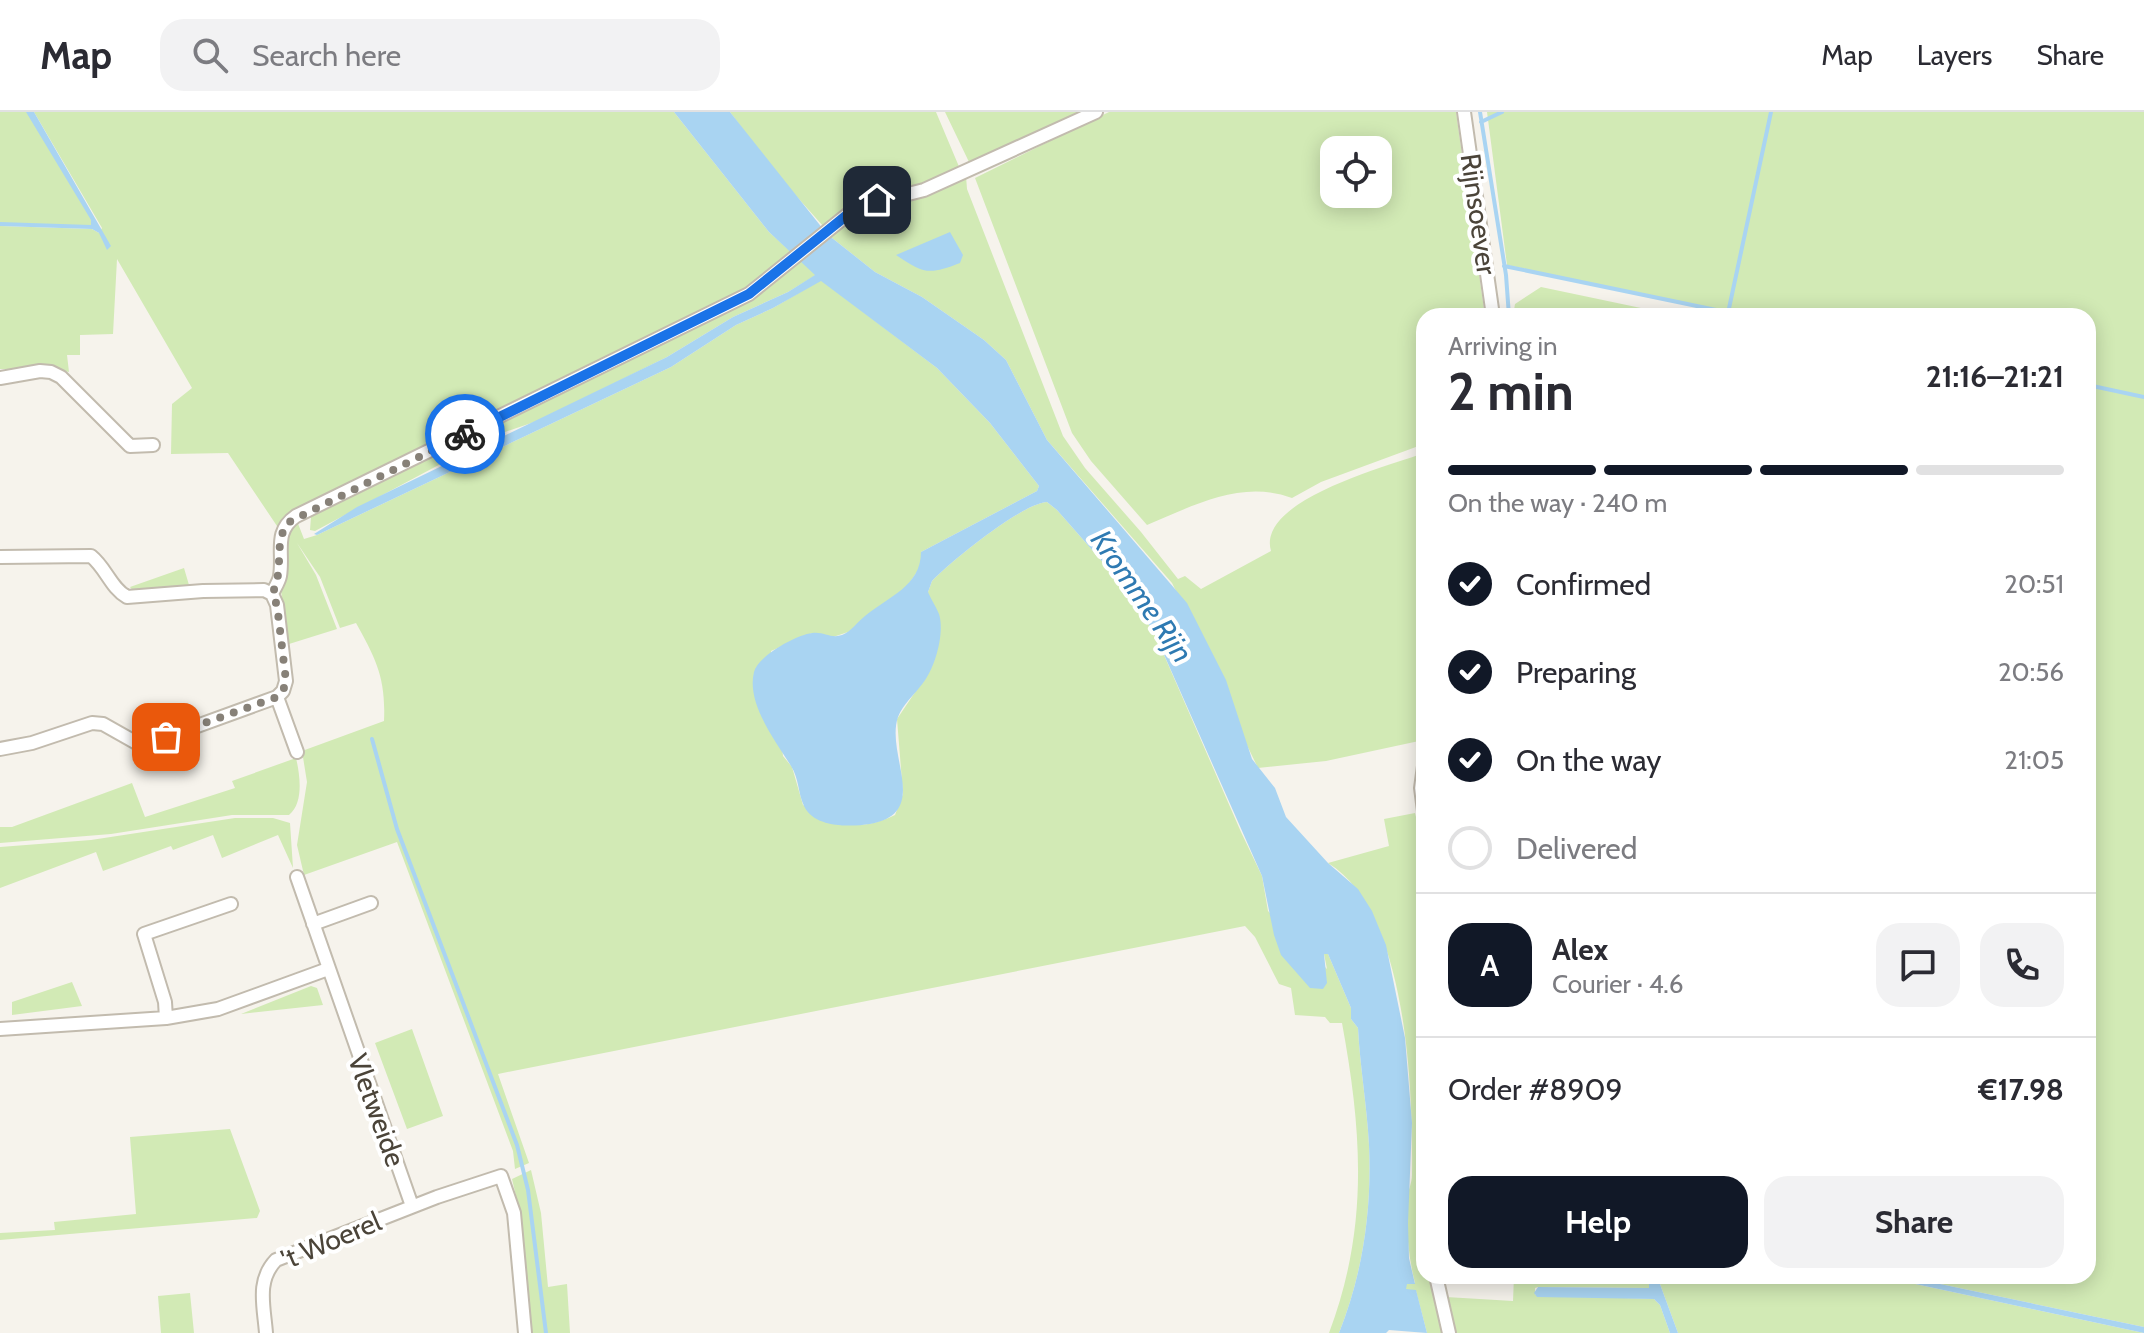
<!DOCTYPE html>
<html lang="en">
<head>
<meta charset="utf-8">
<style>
	:root { --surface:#fff; --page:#f2f2f3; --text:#2b2b33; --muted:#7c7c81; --line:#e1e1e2; --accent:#111827 }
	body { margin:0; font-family:Cabin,sans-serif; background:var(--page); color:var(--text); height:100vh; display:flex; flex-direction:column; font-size:30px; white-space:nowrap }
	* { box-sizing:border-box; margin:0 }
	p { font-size:26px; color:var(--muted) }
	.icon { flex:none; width:44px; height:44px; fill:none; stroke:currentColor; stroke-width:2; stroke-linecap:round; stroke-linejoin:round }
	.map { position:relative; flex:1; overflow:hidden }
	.details { position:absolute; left:1416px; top:196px; width:680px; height:976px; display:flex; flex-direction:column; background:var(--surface); border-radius:24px; box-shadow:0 4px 20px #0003 }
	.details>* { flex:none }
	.tools { position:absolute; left:1320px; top:24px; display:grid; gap:16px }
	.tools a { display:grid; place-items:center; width:72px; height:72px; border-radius:16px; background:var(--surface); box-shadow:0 4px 20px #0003; font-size:40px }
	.pin { position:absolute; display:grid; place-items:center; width:68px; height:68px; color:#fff; margin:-34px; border-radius:16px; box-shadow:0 4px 12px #0006 }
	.courier { position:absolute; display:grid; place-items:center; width:80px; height:80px; margin:-40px; border:6px solid #1a73e8; border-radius:50%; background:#fff; color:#222; box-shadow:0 2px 10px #0007 }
	.overview em { font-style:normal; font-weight:700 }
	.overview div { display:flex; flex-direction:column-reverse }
	.overview { display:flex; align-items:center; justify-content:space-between; height:136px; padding:0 32px }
	h1 { font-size:52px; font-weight:700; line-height:60px }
	.bar { display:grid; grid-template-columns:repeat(4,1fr); gap:12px 8px; align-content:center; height:96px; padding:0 32px }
	.bar i { height:10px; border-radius:6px; background:var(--line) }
	.bar .current { background:var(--accent) }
	.bar p { grid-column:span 4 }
	.line { display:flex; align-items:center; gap:20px; padding:0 32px; border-top:2px solid var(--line) }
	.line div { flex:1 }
	.round { display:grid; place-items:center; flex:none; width:84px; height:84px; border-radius:24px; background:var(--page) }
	ol { padding:0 32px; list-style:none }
	li { display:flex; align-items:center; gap:24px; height:88px }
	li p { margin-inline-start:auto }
	li .icon { padding:8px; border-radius:50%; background:var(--accent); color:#fff; stroke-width:4 }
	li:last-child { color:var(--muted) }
	li i { width:44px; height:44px; border:4px solid var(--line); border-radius:50% }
	.action { display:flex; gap:16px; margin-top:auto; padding:16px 32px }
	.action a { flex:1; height:92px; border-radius:24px; background:var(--accent); color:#fff; font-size:32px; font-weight:700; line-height:92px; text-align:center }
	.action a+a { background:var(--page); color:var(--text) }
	header { display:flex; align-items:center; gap:48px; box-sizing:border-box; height:112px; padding:0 40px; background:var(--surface); border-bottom:2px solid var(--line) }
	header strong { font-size:38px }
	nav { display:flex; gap:44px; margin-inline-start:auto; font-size:28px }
	.search { width:560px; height:72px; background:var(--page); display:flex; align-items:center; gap:20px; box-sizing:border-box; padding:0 28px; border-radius:24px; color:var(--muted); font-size:30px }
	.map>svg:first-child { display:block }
	.green { fill:#d2eab5; fill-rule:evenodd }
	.water { fill:#a9d4f2 }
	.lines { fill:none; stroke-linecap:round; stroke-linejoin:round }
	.stream { stroke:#a9d4f2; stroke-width:4 }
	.street-casing { stroke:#c2bbae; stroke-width:16 }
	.street { stroke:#fff; stroke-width:12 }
	.done { stroke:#878178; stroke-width:8; stroke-dasharray:0 14.4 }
	.route { stroke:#1a73e8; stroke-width:10 }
	.labels { text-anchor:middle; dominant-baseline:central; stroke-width:8; stroke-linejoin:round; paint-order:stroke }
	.street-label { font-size:28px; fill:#4b4439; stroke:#fff }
	.water-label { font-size:30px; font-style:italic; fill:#2e7ab2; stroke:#fff }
</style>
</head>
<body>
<header>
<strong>Map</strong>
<div class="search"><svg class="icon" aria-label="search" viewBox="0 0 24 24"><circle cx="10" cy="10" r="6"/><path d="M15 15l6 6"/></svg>Search here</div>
<nav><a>Map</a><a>Layers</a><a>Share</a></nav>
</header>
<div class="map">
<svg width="2144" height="1221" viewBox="0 0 2144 1221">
	<rect width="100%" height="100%" fill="#f6f3ec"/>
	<path class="green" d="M0,0H31L93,107L94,114L88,116L0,112Z
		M34,0H674L769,120L791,140L752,174L279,417L228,341L171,342L172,292L192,276L117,147L113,222L80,223V243H67L69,260L55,257H0V114L92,117L99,121L102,116Z
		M730,0H936L960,57C947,62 934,69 920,73C883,84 853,89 823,114L774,59Z
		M945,0H1082L969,50Z
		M1109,0H1456L1485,204H1424V332L1321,370L1292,386C1241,367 1193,394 1147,413L1091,349L1072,321L975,66ZM1334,38H1378V82H1334Z
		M1487,0H2144V1215L1902,1164H2088V204H1724L1725,200L1507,153Z
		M966,64L967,77L1063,324L1085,356L1141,420L1178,467L1185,464L1201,477L1271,439C1256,388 1389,354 1424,341V598L1419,629L1326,649L1258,656L1242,623L1233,594L1172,471L1047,328L1006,248L984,228L922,185L875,160L827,122L857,99Z
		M801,148L816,163L788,180L733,205L667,245L540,308L493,324L315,419L310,418L311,405L746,190L771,174Z
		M821,168L937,256L990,311L1039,374L1037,379L921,440V454L906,476L851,519L833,525L812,521L771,539L783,644L792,655L803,693C840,710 854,722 895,703L903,682L897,607L930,558L928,480L932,469C951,449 1021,392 1047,390L1057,398L1123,473L1154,520L1241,720L1262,764L1268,799L1327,857L1324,842H1328L1351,896V907L1358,916C1360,955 1367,994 1369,1033C1372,1097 1363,1161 1339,1221H1329C1369,1115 1362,1020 1342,911H1330L1325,905L1295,903L1291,876L1279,872L1255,825L1245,814L498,962L529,1051L515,1057L513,1039L397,730L304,763L297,733L307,670L302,639L384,609C386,566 376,547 356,511L340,516L320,465L297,431L316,463L337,517L289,532L281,479L287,418L297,409L304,427L317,423L671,255L736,213L773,196Z
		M1541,175L1679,204H1513L1515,192Z
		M184,456L189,473L134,480L130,475Z
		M296,646C300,663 304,691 289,703H232L111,722L0,731V715H12L132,671L145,705L235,676L232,669Z
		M1415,701L1424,737V1164H1432L1444,1221H1427L1416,1179L1406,1178V1172L1415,1171C1408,1144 1406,1115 1407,1087C1408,1078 1412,1071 1412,1063C1413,978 1408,800 1328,751L1389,734L1384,707Z
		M235,706H273L290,711L293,756L278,723L222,746L213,723L173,738L171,734L103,759L96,740L0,776V735L91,728Z
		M72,870L82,894L12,903V890Z
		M311,874L317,876L323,893L241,902Z
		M412,917L443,1004L407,1017L375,931Z
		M230,1017L260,1099L257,1106L0,1128V1121L55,1118L54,1110L136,1102L130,1025Z
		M531,1058L541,1101L548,1175L567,1172L570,1221H530L519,1097L512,1067Z
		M1514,1164H1649V1176L1538,1175L1535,1176V1183L1654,1187L1660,1193L1670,1221H1454L1446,1185L1513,1189Z
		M1657,1164H1878L2144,1221H1678Z
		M190,1181L194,1221H161L158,1184Z"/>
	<path class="water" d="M26,0H34L111,134L107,138L99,121L92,117L0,114V110L91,113V108Z
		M674,0H730L827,122L875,160L922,185L984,228L1006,248L1047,328L1187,491L1226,568L1252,647L1275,676L1286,705L1328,751L1358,777L1372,799L1386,833L1405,926L1412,1011L1408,1111L1409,1146L1415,1172H1407L1406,1177L1416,1178L1427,1221L1389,1218L1386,1221H1339C1363,1161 1372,1097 1369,1033C1367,994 1360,955 1358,916L1351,907V896L1328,842H1324L1327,871L1323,877L1310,876L1281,843L1274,823L1262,764L1154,520L1123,473L1057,398L1047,390C1021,392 951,449 932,469L928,480C931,487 936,495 939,502C945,521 935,556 923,571C915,582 903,592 898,605C885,643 932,701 870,712C850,715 814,716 804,694C798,682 799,666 791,654C776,630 746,591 754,560C758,544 796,523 812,521C823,519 831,527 842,523C852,519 857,510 865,504C888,485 921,474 921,440L1037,379L1039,374L990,311L937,256L821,169L773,196L736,213L671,255L317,423L314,422L357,395L667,245L733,205L788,180L815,163L769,120Z
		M950,120L963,143L960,151C929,163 924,162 896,143Z
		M1649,1164H1657L1678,1221H1670L1660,1193L1654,1187L1537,1185L1534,1181L1538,1175L1649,1176Z
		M1878,1164H1902L2144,1215V1221Z"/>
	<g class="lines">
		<path class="stream" d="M1480,0L1506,163L1509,204
			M1481,10L1502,0
			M1504,154L1745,204
			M1728,201L1771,0
			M2088,273L2144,285
			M372,627L397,717L517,1033L528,1078L546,1221"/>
		<g class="street-casing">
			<path id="street" d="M1464,0L1493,204
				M0,266L40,259L51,260L61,265L130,334L153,333
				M0,445L91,444C106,456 111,476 127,485L203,479L264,478L272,482L277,493L286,569L283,579L277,585L142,634L103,612L92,611L32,631L0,637
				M272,482C274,477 279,470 280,464C284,440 273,420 296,404L749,182L857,95L924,78L1096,0
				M277,585L297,640
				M1424,654L1421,676L1424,699
				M297,765L412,1094
				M313,812L371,791
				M166,906L165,890L144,822L231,792
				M0,917L166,906L218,897L328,857
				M1436,1164L1449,1221
				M266,1221C264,1194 256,1169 276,1148L437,1085L501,1064L514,1101L525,1221"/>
		</g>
		<use href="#street" class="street"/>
	</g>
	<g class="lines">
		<path class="done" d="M166,625L277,585L283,579L286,569L277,493L272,482C285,456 273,435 287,411L465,322"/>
		<path class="route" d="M465,322L749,182L857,95L877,88"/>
	</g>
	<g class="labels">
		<g class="street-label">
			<text transform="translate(1479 102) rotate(82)">Rijnsoever</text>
			<text transform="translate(377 998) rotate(70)">Vletweide</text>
			<text transform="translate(331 1128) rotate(-23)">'t Woerel</text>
		</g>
		<g class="water-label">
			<text transform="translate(1142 484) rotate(55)">Kromme Rijn</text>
		</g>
	</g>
</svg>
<div class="tools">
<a><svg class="icon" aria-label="locate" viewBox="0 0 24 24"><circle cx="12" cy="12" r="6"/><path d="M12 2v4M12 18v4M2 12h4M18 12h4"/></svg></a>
</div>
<div class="pin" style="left:166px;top:625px;background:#ea580c"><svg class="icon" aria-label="bag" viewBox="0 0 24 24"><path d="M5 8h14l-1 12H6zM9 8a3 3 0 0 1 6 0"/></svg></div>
<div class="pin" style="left:877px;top:88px;background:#1f2937"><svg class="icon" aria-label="home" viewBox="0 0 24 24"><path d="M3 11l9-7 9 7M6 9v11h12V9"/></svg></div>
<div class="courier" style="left:465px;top:322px"><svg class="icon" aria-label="bike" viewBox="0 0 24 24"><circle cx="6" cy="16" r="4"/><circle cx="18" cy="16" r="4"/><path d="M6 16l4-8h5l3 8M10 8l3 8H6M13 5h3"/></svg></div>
<section class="details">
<div class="overview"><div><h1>2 min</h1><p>Arriving in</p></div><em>21:16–21:21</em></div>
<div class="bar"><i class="current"></i><i class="current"></i><i class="current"></i><i></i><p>On the way · 240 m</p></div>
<ol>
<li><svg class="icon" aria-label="check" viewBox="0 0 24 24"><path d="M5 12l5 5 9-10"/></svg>Confirmed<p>20:51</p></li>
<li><svg class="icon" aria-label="check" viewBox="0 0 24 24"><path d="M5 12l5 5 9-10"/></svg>Preparing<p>20:56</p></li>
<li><svg class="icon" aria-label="check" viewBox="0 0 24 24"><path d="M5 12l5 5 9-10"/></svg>On the way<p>21:05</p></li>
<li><i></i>Delivered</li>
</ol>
<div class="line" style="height:144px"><b class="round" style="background:var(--accent);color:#fff">A</b><div><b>Alex</b><p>Courier · 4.6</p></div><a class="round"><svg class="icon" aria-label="chat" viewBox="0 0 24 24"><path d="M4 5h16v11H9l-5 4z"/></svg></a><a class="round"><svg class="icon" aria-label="phone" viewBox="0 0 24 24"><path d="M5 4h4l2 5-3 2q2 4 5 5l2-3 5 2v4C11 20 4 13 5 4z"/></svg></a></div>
<div class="line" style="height:104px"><div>Order #8909</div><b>€17.98</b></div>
<div class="action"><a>Help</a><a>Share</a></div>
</section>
</div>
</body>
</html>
